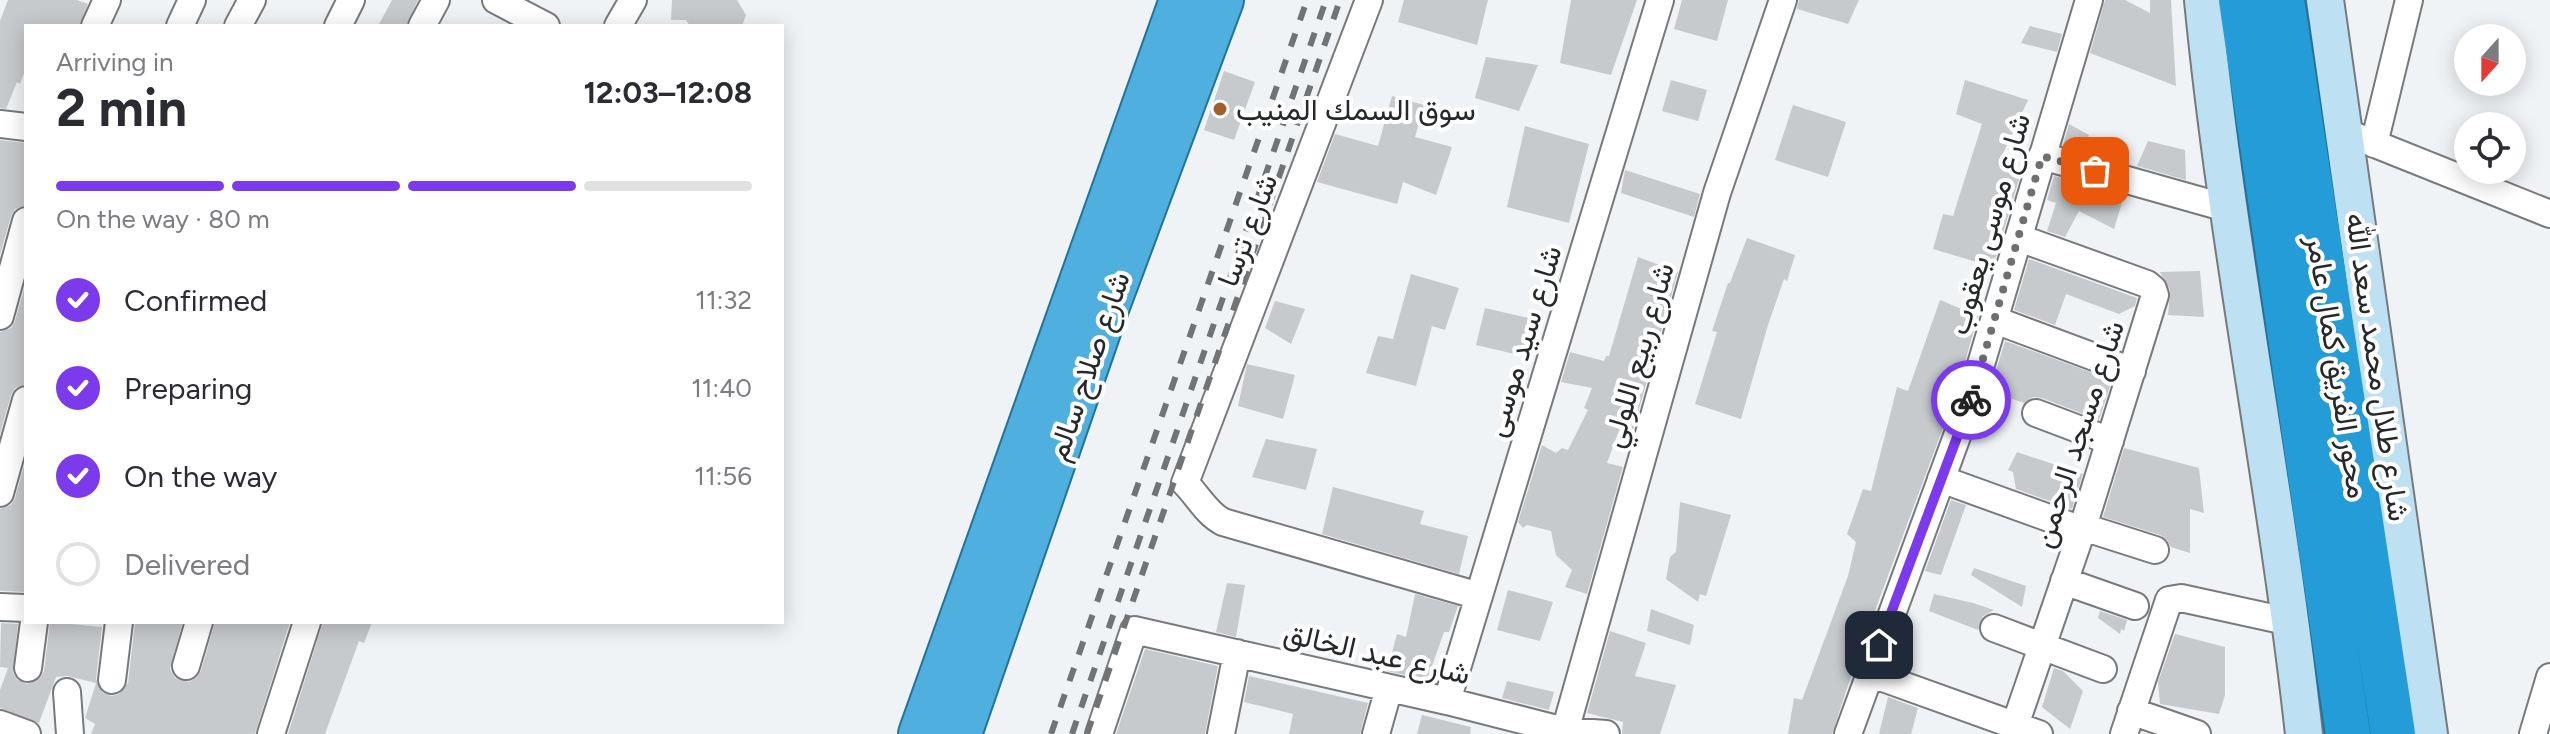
<!DOCTYPE html>
<html lang="en">
<head>
<meta charset="utf-8">
<style>
	:root { --surface:#fff; --page:#f2f2f3; --text:#2b2b33; --muted:#7c7c81; --line:#e1e1e2; --accent:#7c3aed }
	body { margin:0; font-family:Figtree,Vazirmatn,sans-serif; background:var(--page); color:var(--text); height:100vh; display:flex; flex-direction:column; font-size:30px; white-space:nowrap }
	* { box-sizing:border-box; margin:0 }
	p { font-size:26px; color:var(--muted) }
	.icon { flex:none; width:44px; height:44px; fill:none; stroke:currentColor; stroke-width:2; stroke-linecap:round; stroke-linejoin:round }
	.map { position:relative; flex:1; overflow:hidden }
	.sheet { position:absolute; left:24px; top:24px; width:760px; height:600px; display:flex; flex-direction:column; background:var(--surface); border-radius:0px; box-shadow:0 4px 20px #0003 }
	.sheet>* { flex:none }
	.needle { width:52px; rotate:201deg }
	.controls { position:absolute; left:2454px; top:24px; display:grid; gap:16px }
	.controls a { display:grid; place-items:center; width:72px; height:72px; border-radius:50%; background:var(--surface); box-shadow:0 4px 20px #0003; font-size:40px }
	.pin { position:absolute; display:grid; place-items:center; width:68px; height:68px; color:#fff; margin:-34px; border-radius:16px; box-shadow:0 4px 12px #0006 }
	.courier { position:absolute; display:grid; place-items:center; width:80px; height:80px; margin:-40px; border:6px solid #7c3aed; border-radius:50%; background:#fff; color:#222; box-shadow:0 2px 10px #0007 }
	.headline em { font-style:normal; font-weight:700 }
	.headline div { display:flex; flex-direction:column-reverse }
	.headline { display:flex; align-items:center; justify-content:space-between; height:136px; padding:0 32px }
	h1 { font-size:52px; font-weight:700; line-height:60px }
	.bar { display:grid; grid-template-columns:repeat(4,1fr); gap:12px 8px; align-content:center; height:96px; padding:0 32px }
	.bar i { height:10px; border-radius:6px; background:var(--line) }
	.bar .active { background:var(--accent) }
	.bar p { grid-column:span 4 }
	ol { padding:0 32px; list-style:none }
	li { display:flex; align-items:center; gap:24px; height:88px }
	li p { margin-inline-start:auto }
	li .icon { padding:8px; border-radius:50%; background:var(--accent); color:#fff; stroke-width:4 }
	li:last-child { color:var(--muted) }
	li i { width:44px; height:44px; border:4px solid var(--line); border-radius:50% }
	.map>svg:first-child { display:block }
	.building { fill:#c6cacc }
	.lines { fill:none; stroke-linecap:round; stroke-linejoin:round }
	.minor-casing { stroke:#777a7c; stroke-width:30 }
	.secondary-casing { stroke:#777a7c; stroke-width:40 }
	.trunk-casing { stroke:#24739b; stroke-width:46 }
	.motorway-casing { stroke:#24739b; stroke-width:48 }
	.minor { stroke:#fff; stroke-width:26 }
	.secondary { stroke:#bde1f3; stroke-width:36 }
	.trunk { stroke:#4fb0e0; stroke-width:42 }
	.motorway { stroke:#239cd8; stroke-width:44 }
	.rail { stroke:#717375; stroke-width:6; stroke-dasharray:14 14; stroke-linecap:butt }
	.done { stroke:#6d6f71; stroke-width:8; stroke-dasharray:0 14.4 }
	.route { stroke:#7c3aed; stroke-width:10 }
	.poi-dot { fill:#a1602b; stroke:#fff; stroke-width:3 }
	.labels { text-anchor:middle; dominant-baseline:central; stroke-width:8; stroke-linejoin:round; paint-order:stroke }
	.poi-label { font-size:30px; fill:#272829; stroke:#fff; text-anchor:start }
	.street-label { font-size:30px; fill:#272829; stroke:#fff }
</style>
</head>
<body>
<div class="map">
<svg width="2550" height="734" viewBox="0 0 2550 734">
	<rect width="100%" height="100%" fill="#eff3f6"/>
	<path class="building" d="M8,0H77L88,4L79,26H26V68L20,84L17,82L6,109L0,108V21Z
		M392,0H418L406,26H378Z
		M672,0H737L746,15L742,26H690L686,20H671Z
		M1404,0H1488L1477,45L1398,22Z
		M1571,0H1637L1611,75L1560,63Z
		M1682,0H1728L1717,41L1674,29Z
		M1799,0H1859L1848,24L1797,9Z
		M2105,0H2125L2150,13V0H2171L2176,86L2090,53Z
		M2030,26L2062,34L2057,52L2021,43Z
		M1486,57L1538,65L1519,111L1475,98Z
		M1224,71L1255,82L1234,140L1204,130Z
		M1671,80L1707,90L1698,121L1662,111Z
		M1965,80L2028,100L1999,162L2022,169L1993,267L1933,249L1943,214L1953,216L1982,124L1956,114Z
		M1392,96L1424,105L1415,137L1452,147L1436,195L1403,182L1397,204L1317,182L1335,134L1378,146Z
		M1793,105L1846,122L1828,177L1775,160Z
		M2069,124L2089,135L2082,151L2063,145Z
		M1525,126L1589,144L1569,223L1507,207Z
		M0,140L26,143V205L15,209L11,216L0,255Z
		M2148,141L2185,150L2186,180L2137,166Z
		M1625,170L1700,194L1694,217L1621,193Z
		M2054,176L2124,196L2114,229L2079,211L2065,237L2047,231L2056,203L2047,200Z
		M1747,238L1795,255L1787,281L1784,279L1768,325L1741,419L1695,404L1717,332L1712,331L1728,283H1730Z
		M1638,257L1678,272L1633,430L1621,425L1607,463L1623,467L1587,594L1565,587L1572,570L1556,555L1551,531L1527,525L1523,528L1518,522L1542,445L1556,453L1562,448L1568,450L1588,410L1584,408L1592,388L1561,382L1570,352L1604,361L1606,356H1609Z
		M2029,259L2137,298L2135,306L2119,314L2066,294L2055,325L2014,310Z
		M2200,271L2204,317L2168,315L2170,290L2160,272Z
		M1411,274L1459,288L1445,330L1432,326L1416,386L1366,373L1378,336L1393,339Z
		M26,282V384L15,388L11,395L0,434V332L11,328L15,321Z
		M1940,300L1978,316L1956,393L1854,667L1832,734H1788L1794,698L1802,700L1848,576L1856,542L1847,534L1863,489L1871,491L1897,387L1908,391Z
		M1275,301L1305,309L1291,344L1265,328Z
		M1485,308L1533,319L1523,356L1476,345Z
		M2005,341L2112,380L2099,420L2042,398L2033,397L2024,403L1990,391Z
		M1247,364L1295,375L1283,419L1238,406Z
		M1266,439L1317,449L1306,490L1252,477Z
		M2124,448L2199,468L2204,513L2190,509V553L2171,547L2167,540L2160,535L2103,517Z
		M2017,452L2083,474L2072,509L2016,489L2013,472L2008,470Z
		M26,459V592L0,591V509L11,505L15,498Z
		M1333,487L1424,511L1420,524L1468,536L1459,574L1322,534Z
		M1951,500L1966,505L1941,575L1925,571Z
		M1680,502L1731,515L1706,596L1700,594L1698,602L1666,579L1670,557L1676,552Z
		M1974,568L2026,586L2022,607L1971,575Z
		M1227,583L1245,585L1236,637L1216,632Z
		M1508,590L1553,602L1540,641L1497,630Z
		M1415,594L1458,606L1449,632H1444L1427,680L1387,671L1397,634L1406,637Z
		M1934,594L1973,603L1994,610L1983,616L1978,630L1929,611Z
		M1651,609L1694,625L1690,645L1647,631Z
		M2100,611L2127,620L2124,631L2121,629L2120,634L2098,618Z
		M50,622L102,627L96,679L102,692L111,696L119,694L128,683L135,623L182,624L170,669L175,678L189,682L196,678L201,671L215,622H290L255,734H91L95,724L85,718L96,683L67,676L56,677L39,723L0,708V690L8,668L0,667L1,623L18,624L13,673L18,680L27,684L40,678L44,671Z
		M323,622H372L364,643L359,641L325,734H288Z
		M1610,631L1646,643L1635,676L1676,685L1660,734H1622L1623,722L1587,713Z
		M2175,634L2225,647V695L2219,714L2160,704L2158,682Z
		M1145,649L1218,666L1205,734H1116Z
		M2054,668L2063,671L2083,691L2070,729L2042,707Z
		M1249,676L1368,703L1360,734H1289L1293,714L1244,702Z
		M1507,681L1554,692L1549,710L1502,698Z
		M1888,697L1918,708L1911,734H1879Z
		M1422,715L1471,727L1470,734H1417Z"/>
	<g class="lines">
		<g class="minor-casing">
			<path id="minor" d="M496,0L546,26
				M1369,0L1185,483C1198,496 1207,514 1223,522L1479,596
				M95,26L107,0
				M180,26L192,0
				M238,26L252,0
				M338,26L351,0
				M422,26L436,0
				M618,26L633,0
				M0,124L26,127
				M2345,132L2550,214
				M2374,144L2409,0
				M2042,156L2230,209
				M0,316L26,221
				M1995,320L2132,371
				M2036,413L2110,441
				M1941,479L2082,530
				M0,493L26,400
				M2083,527L2155,550
				M2064,581L2135,606
				M0,607L26,608
				M1994,628L2103,669
				M186,666L199,622
				M28,668L34,622
				M1869,673L2039,734
				M112,680L119,622
				M67,692L70,734
				M1447,701L1660,0
				M2131,711L2197,734
				M0,724L27,734
				M1565,731L1717,193L1783,0
				M271,734L307,622
				M1099,734L1134,630L1447,701L1565,731L1606,734
				M1221,734L1237,653
				M1376,734L1389,688
				M1848,734L1971,398L2089,0
				M2012,734L2082,530L2155,295L2153,289L2147,284L2019,238
				M2124,734L2169,600L2181,598L2291,622
				M2533,734L2550,677"/>
		</g>
		<g class="secondary-casing">
			<path id="secondary" d="M2203,0C2227,246 2277,488 2304,734
				M2325,0L2429,734"/>
		</g>
		<g class="trunk-casing">
			<path id="trunk" d="M920,734L1181,0
				M960,734L1105,314L1222,0"/>
		</g>
		<g class="motorway-casing">
			<path id="motorway" d="M2241,0L2348,734
				M2282,0L2393,734"/>
		</g>
		<use href="#minor" class="minor"/>
		<use href="#secondary" class="secondary"/>
		<use href="#trunk" class="trunk"/>
		<use href="#motorway" class="motorway"/>
		<path class="rail" d="M1051,734L1307,0
			M1072,734L1326,0
			M1087,734L1340,0"/>
	</g>
	<g class="lines">
		<path class="done" d="M1971,400L2042,156L2095,171"/>
		<path class="route" d="M1879,645L1971,400"/>
	</g>
	<circle class="poi-dot" cx="1220" cy="109" r="8"/>
	<g class="labels">
		<g class="poi-label">
			<text x="1236" y="109">سوق السمك المنيب</text>
		</g>
		<g class="street-label">
			<text transform="translate(1989 224) rotate(-74)">شارع موسى يعقوب</text>
			<text transform="translate(1247 230) rotate(-69)">شارع ترسا</text>
			<text transform="translate(1523 341) rotate(-73)">شارع سيد موسى</text>
			<text transform="translate(1638 355) rotate(-74)">شارع ربيع اللولي</text>
			<text transform="translate(1088 366) rotate(-71)">شارع صلاح سالم</text>
			<text transform="translate(2338 367) rotate(81)">محور الفريق كمال عامر</text>
			<text transform="translate(2378 367) rotate(82)">شارع طلال محمد سعد الله</text>
			<text transform="translate(2078 434) rotate(-72)">شارع مسجد الرحمن</text>
			<text transform="translate(1377 653) rotate(13)">شارع عبد الخالق</text>
		</g>
	</g>
</svg>
<div class="controls">
<a><svg class="needle" viewBox="-14 -14 28 28"><path d="M0-13l5 13h-10z" fill="#e53935"/><path d="M0 13l5-13h-10z" fill="#7c7c81"/></svg></a>
<a><svg class="icon" aria-label="locate" viewBox="0 0 24 24"><circle cx="12" cy="12" r="6"/><path d="M12 2v4M12 18v4M2 12h4M18 12h4"/></svg></a>
</div>
<div class="pin" style="left:2095px;top:171px;background:#ea580c"><svg class="icon" aria-label="bag" viewBox="0 0 24 24"><path d="M5 8h14l-1 12H6zM9 8a3 3 0 0 1 6 0"/></svg></div>
<div class="pin" style="left:1879px;top:645px;background:#1f2937"><svg class="icon" aria-label="home" viewBox="0 0 24 24"><path d="M3 11l9-7 9 7M6 9v11h12V9"/></svg></div>
<div class="courier" style="left:1971px;top:400px"><svg class="icon" aria-label="bike" viewBox="0 0 24 24"><circle cx="6" cy="16" r="4"/><circle cx="18" cy="16" r="4"/><path d="M6 16l4-8h5l3 8M10 8l3 8H6M13 5h3"/></svg></div>
<section class="sheet">
<div class="headline"><div><h1>2 min</h1><p>Arriving in</p></div><em>12:03–12:08</em></div>
<div class="bar"><i class="active"></i><i class="active"></i><i class="active"></i><i></i><p>On the way · 80 m</p></div>
<ol>
<li><svg class="icon" aria-label="check" viewBox="0 0 24 24"><path d="M5 12l5 5 9-10"/></svg>Confirmed<p>11:32</p></li>
<li><svg class="icon" aria-label="check" viewBox="0 0 24 24"><path d="M5 12l5 5 9-10"/></svg>Preparing<p>11:40</p></li>
<li><svg class="icon" aria-label="check" viewBox="0 0 24 24"><path d="M5 12l5 5 9-10"/></svg>On the way<p>11:56</p></li>
<li><i></i>Delivered</li>
</ol>
</section>
</div>
</body>
</html>
